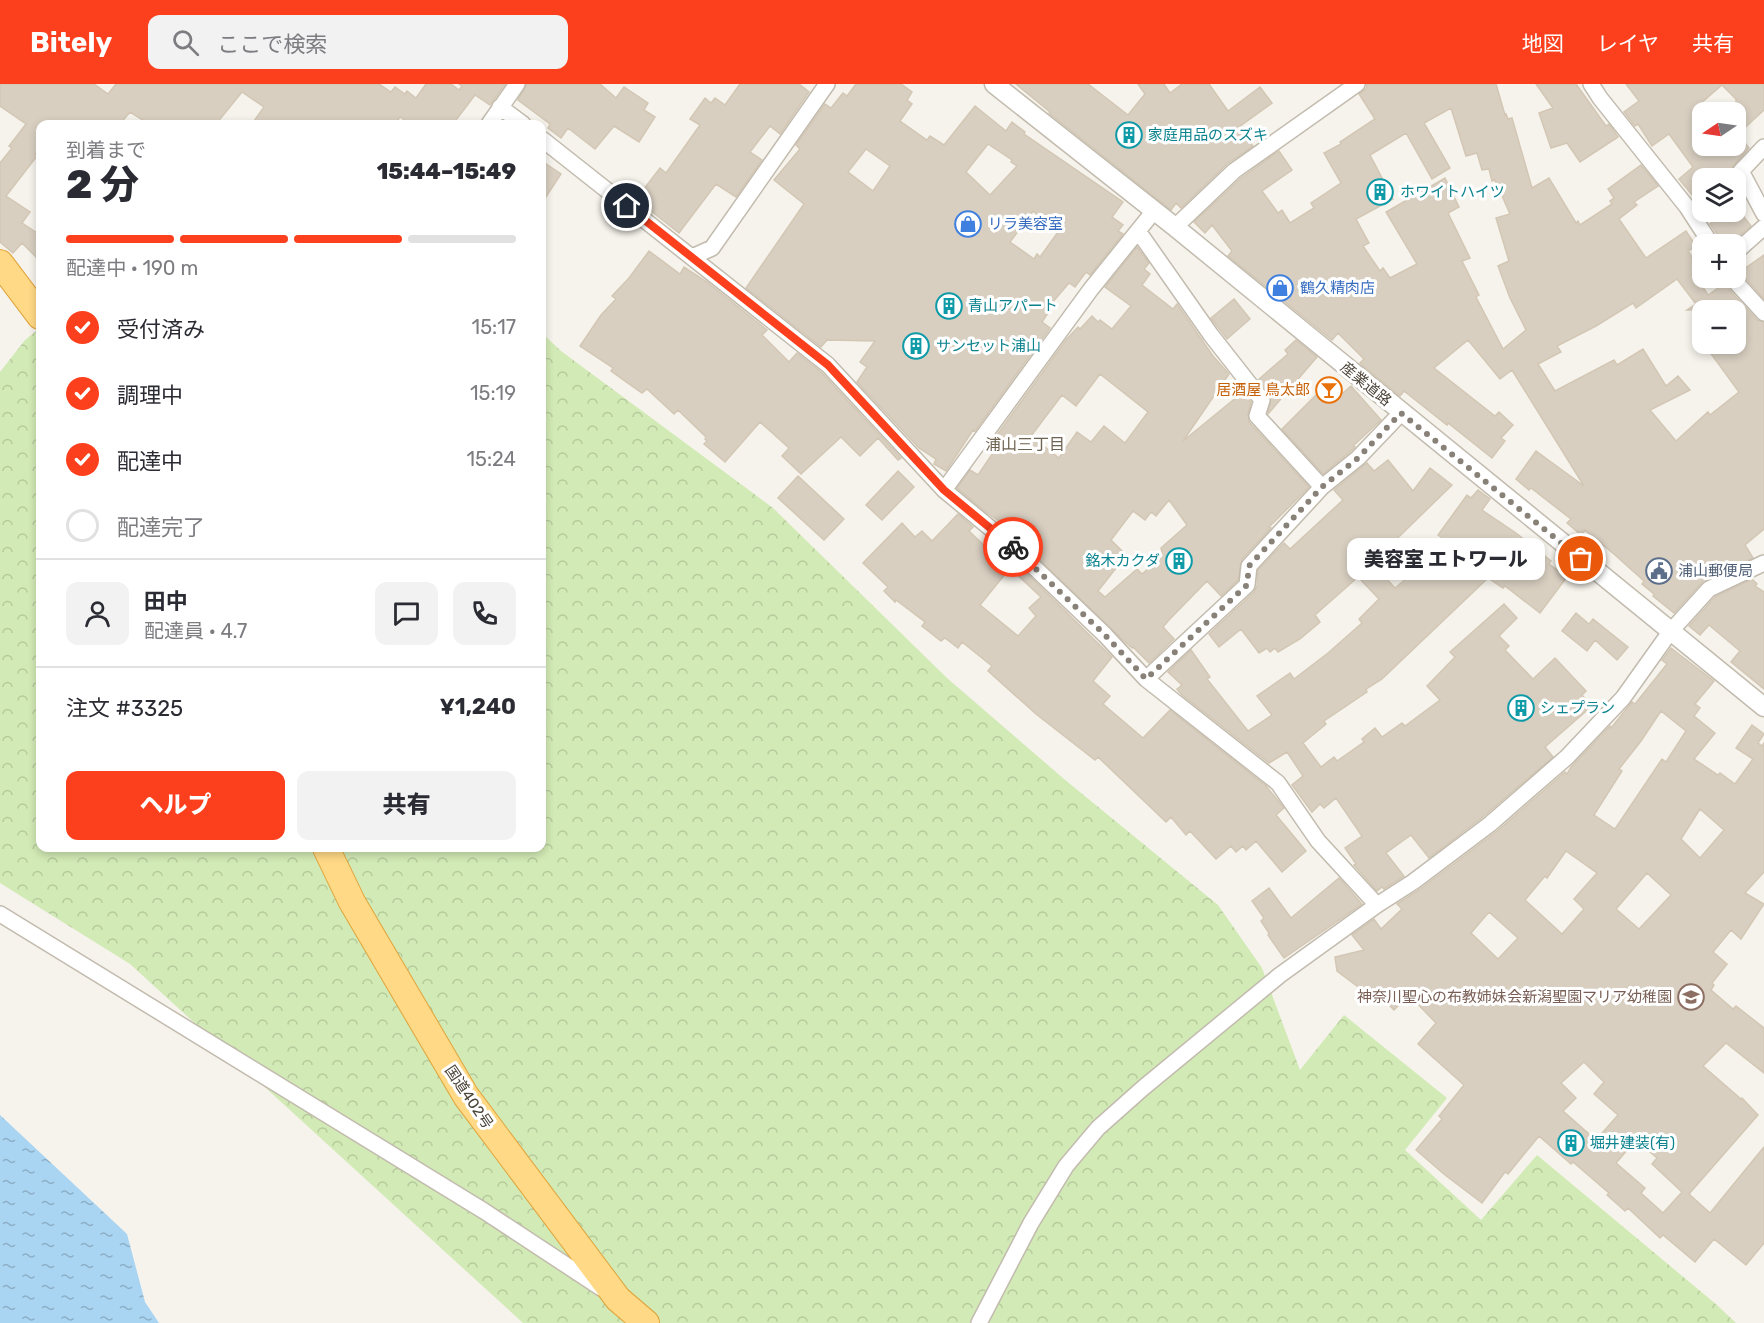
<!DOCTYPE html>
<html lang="ja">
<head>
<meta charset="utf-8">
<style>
	:root { --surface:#fff; --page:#f2f2f3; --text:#2b2b33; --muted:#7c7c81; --line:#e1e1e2; --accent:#fc3f1d }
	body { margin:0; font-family:Rubik,"Noto Sans JP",sans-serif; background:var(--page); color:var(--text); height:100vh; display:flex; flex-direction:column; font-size:22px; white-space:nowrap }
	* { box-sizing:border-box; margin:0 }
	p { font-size:20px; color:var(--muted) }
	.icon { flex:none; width:33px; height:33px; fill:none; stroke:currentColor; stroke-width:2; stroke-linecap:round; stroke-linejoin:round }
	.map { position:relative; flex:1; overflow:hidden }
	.side { position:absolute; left:36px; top:36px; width:510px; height:732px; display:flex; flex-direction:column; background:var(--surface); border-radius:12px; box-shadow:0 3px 9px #0003 }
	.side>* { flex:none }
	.needle { width:39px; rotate:257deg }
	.fabs { position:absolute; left:1692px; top:18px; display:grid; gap:12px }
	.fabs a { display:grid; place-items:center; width:54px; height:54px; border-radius:12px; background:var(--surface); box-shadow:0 3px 9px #0003; font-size:30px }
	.pin { position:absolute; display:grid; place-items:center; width:51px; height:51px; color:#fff; margin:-26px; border:3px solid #fff; border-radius:50%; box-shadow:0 2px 6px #0007 }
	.courier { position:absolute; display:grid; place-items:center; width:60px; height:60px; margin:-30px; border:4px solid #fc3f1d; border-radius:50%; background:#fff; color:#222; box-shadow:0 2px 8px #0007 }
	.bubble { position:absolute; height:42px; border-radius:12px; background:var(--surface); box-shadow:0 3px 9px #0003; font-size:20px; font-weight:800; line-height:42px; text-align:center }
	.head em { font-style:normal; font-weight:800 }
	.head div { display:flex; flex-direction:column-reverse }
	.head { display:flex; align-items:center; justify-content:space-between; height:102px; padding:0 30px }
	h1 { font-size:39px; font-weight:800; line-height:45px }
	.bar { display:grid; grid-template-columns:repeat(4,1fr); gap:9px 6px; align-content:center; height:72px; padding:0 30px }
	.bar i { height:8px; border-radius:4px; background:var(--line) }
	.bar .selected { background:var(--accent) }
	.bar p { grid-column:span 4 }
	.line { display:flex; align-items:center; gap:15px; padding:0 30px; border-top:2px solid var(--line) }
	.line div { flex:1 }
	.round { display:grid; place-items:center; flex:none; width:63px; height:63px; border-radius:12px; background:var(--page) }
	ol { padding:0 30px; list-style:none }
	li { display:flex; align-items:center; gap:18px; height:66px }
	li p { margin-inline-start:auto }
	li .icon { padding:6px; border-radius:50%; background:var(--accent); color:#fff; stroke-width:4 }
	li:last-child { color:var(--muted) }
	li i { width:33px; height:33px; border:3px solid var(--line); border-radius:50% }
	.primary-button { display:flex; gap:12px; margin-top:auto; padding:12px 30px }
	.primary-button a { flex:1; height:69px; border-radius:12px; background:var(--accent); color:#fff; font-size:24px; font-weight:800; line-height:69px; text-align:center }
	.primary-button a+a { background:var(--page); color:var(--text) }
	header { display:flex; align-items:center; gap:36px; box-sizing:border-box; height:84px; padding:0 30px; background:var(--accent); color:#fff }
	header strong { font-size:28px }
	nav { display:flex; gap:33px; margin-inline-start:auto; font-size:21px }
	.search { width:420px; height:54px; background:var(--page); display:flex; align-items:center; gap:15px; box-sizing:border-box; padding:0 21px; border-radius:12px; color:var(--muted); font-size:22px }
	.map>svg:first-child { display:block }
	.forest { fill:url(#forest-crowns) }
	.water { fill:url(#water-ripples) }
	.building { fill:#d8cfc1; stroke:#d3c7b4; stroke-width:1.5; fill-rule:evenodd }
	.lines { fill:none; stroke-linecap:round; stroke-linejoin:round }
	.minor-casing { stroke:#c2bbae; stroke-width:18 }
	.tertiary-casing { stroke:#c2bbae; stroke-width:21 }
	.trunk-casing { stroke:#e0a43c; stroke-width:28 }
	.minor { stroke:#fff; stroke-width:15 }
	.tertiary { stroke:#fff; stroke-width:18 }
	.trunk { stroke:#ffd985; stroke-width:26 }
	.done { stroke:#878178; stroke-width:6; stroke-dasharray:0 10.8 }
	.route { stroke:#fc3f1d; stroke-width:8 }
	.labels { text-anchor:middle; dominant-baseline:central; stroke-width:6; stroke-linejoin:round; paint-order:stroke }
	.culture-label { font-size:15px; fill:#0d838f; stroke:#fff; text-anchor:start }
	.shop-label { font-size:15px; fill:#366cbe; stroke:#fff; text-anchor:start }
	.street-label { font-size:15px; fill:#4b4439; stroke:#fff }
	.food-label { font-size:15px; fill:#c56008; stroke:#fff; text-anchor:end }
	.service-label { font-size:15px; fill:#4e5e75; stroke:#fff; text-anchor:start }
	.education-label { font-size:15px; fill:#785e54; stroke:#fff; text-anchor:end }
	.neighbourhood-label { font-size:16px; fill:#6e6250; stroke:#fff }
</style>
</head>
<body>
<header>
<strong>Bitely</strong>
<div class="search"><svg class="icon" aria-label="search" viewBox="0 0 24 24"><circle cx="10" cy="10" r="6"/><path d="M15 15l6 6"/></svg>ここで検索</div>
<nav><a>地図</a><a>レイヤ</a><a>共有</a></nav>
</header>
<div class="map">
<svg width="1764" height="1239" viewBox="0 0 1764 1239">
	<defs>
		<pattern id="forest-crowns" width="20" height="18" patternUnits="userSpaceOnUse" patternTransform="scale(1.5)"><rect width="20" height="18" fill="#d2eab5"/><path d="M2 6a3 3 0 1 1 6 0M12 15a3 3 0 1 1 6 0" fill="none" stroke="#b6ca9c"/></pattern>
		<pattern id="water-ripples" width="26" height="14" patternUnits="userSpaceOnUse" patternTransform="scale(1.5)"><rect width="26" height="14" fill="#a9d4f2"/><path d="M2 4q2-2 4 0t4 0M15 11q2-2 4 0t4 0" fill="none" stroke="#8caec5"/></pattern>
	</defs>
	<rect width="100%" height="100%" fill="#f6f3ec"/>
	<path class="forest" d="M40,244V764H542V249L561,267L773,424L947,594L1064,695L1218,821L1262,884L1300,986L1344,931L1447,1014L1405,1066L1481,1136L1537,1071L1717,1221L1736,1239H523L130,880L0,799V288L25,256Z"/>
	<path class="water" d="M0,1031L127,1150L145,1218L159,1239H0Z"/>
	<path class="building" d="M0,0H94L108,10L116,0H379L391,8L395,3L405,10L407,7L416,14L426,0H451L459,6L462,2L459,0H505L490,21L475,11L453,40H410L400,33L395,40H252L264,23L242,8L216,40H149L130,28L120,40H40V63L35,70L37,72L6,112L30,128L22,139L40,151V177L22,159L13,169L0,158V79L12,64L9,62L26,40L0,22Z
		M527,0H600L616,14L624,3L648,19L644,26L655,33L639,58L614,42L595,65L568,44L561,54L548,44L550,40L518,16Z
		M740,0H799L809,8L780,50L770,42L750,68L762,76L736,113L716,100L679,149L636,115L660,84L666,89L700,41L690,35L705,14L711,19L715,14L725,21Z
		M856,0H901L912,8L907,16L912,20L900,37L927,56L930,52L944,61L975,22L1006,47L1012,38L1025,48L1024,50L1123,118L1112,133L1123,141L1118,147L1123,150L1090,191L1086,188L1075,203L1069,199L1045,227L1048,229L1042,238L1050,244L975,347L973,346L946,387L934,380L936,375L919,364L857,298L867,283L860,278L875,257L827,256L821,263L746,204L804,120L774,96L800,65L796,61L825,20L831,24L843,9L847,12ZM988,60L1012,76L1011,78L1017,82L990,111L966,88ZM866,65L890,82L873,107L848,88ZM1033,127L1058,148L1040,173L1037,170L1034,175L1010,158Z
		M1016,0H1088L1128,31L1145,10L1138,0H1164L1170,9L1182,0H1209L1228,27L1260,3L1272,19L1239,43L1253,62L1227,80L1181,124L1176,119L1171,126L1049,29L1050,28Z
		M1367,0H1496L1505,31L1506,30L1508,35L1512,34L1532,104L1549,94L1576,139L1578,137L1580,141L1612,120L1610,117L1614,114L1608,105L1641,81L1658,102L1634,118L1637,121L1619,135L1646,174L1686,147L1696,162L1688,167L1699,184L1693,188L1708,211L1724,200L1757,236L1764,238V445L1745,461L1753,474L1704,496L1674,529L1653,512L1654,510L1642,500L1644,497L1615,471L1585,446L1581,451L1567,439L1571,435L1531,404L1529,406L1516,395L1536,367L1584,402L1512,286L1500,295L1468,256L1434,284L1495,332L1499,328L1513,341L1501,354L1505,357L1492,374L1448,339L1447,341L1404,307L1400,312L1363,282L1360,279L1364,275L1338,249L1332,256L1228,172L1232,167L1212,141L1205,149L1194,138L1240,95L1279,67L1292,86L1262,107L1278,129L1282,126L1290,139L1314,124L1311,119L1341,99L1324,69L1341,60L1340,58L1375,35L1359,10L1366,5ZM1451,24L1466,72L1477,69L1482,86L1489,85L1492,97L1495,96L1510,130L1496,134L1509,177L1498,182L1510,214L1526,246L1503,265L1476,213L1479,211L1462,177L1470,174L1448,129L1459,123L1445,94L1386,128L1417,180L1390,194L1383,184L1380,187L1363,162L1369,159L1356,135L1393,115L1370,71L1406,49L1432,95L1450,84L1424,39ZM1677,195L1696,220L1687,226H1736V260H1704L1739,308L1710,331L1708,328L1676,357L1650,326L1690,306L1678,292L1666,302L1643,265L1617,281L1614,276L1555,307L1538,280L1561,268L1557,262L1596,242L1633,219L1636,224Z
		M1536,0H1576L1606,42L1609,40L1618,53L1580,78L1567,59L1551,64L1539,29L1553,24Z
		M1626,0H1764V26L1738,50L1749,64L1734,81L1731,86L1734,94H1702V104L1693,112L1679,95L1693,83L1669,50L1652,62L1638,40L1635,42L1624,28L1639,17ZM1722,1L1736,15V62H1702V23L1700,20Z
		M542,77L561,90L542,119Z
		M1710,128H1740L1751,142L1730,160H1724L1710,140L1714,137Z
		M1137,163L1149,179L1144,185L1150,190L1142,201L1173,225L1177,220L1213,272L1229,290L1183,357L1243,308L1251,318L1248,330L1249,338L1309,403L1269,443L1271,444L1242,475L1238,496L1221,512L1207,497L1169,536L1163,543L1174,555L1149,579L1133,563L1132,564L1124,557L1014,451L1017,449L987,429L957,404L970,386L978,391L997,363L991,359L1066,256L1078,243L1080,245L1092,232L1098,238L1100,236L1112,245L1131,222L1105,203ZM1100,290L1148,328L1125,359L1104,342L1091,358L1077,348L1059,374L1031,352L1062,311L1076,322ZM1169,416L1187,441L1161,464L1163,472L1142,490L1137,485L1105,513L1098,507L1124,474L1120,470L1123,468L1111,456L1133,427L1145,436L1151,428L1156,432Z
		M649,167L680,190L684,183L707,198L767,246L762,251L789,278L797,269L821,288L901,374L898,376L878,354L860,372L841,353L801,390L782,372L789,364L760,338L725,378L704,360L707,357L705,355L706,353L678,326L674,330L647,305L642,309L611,287L613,284L580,262L601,231L616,215L612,212L629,194Z
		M1764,171V215L1740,188Z
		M1234,215L1250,235L1227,255L1211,234Z
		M1296,256L1317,273L1268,330L1271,314L1258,296L1288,270L1285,266Z
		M1331,296L1343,309L1351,302L1381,336L1353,362L1355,363L1351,367L1323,390L1282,345Z
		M1388,376L1413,407L1430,384L1452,401L1372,479L1395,504L1420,483L1418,481L1444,455L1438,451L1467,411L1471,414L1478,406L1490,415L1482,426L1516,449L1551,477L1549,480L1567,493L1540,529L1505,502L1503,504L1488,494L1382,595L1366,605L1367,608L1324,637L1326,640L1303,659L1321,683L1334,673L1337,677L1364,658L1362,655L1375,644L1382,653L1402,639L1405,642L1440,616L1427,602L1455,573L1450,568L1504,520L1517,534L1499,552L1509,562L1505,566L1533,595L1555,574L1586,607L1582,611L1592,622L1545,663L1553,673L1484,732L1429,774L1411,751L1386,769L1404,792L1384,805L1382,803L1377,807L1354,781L1356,780L1345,764L1362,752L1336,714L1324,724L1320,720L1312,728L1292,701L1303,692L1287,668L1269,679L1182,611L1177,605L1182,601L1168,588L1191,566L1210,593L1207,595L1248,647L1272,631L1257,612L1290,589L1294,595L1328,569L1362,539L1359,535L1379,515L1358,493L1315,531L1320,538L1300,555L1278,568L1275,564L1270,568L1267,564L1259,569L1241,545L1219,563L1209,550L1254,508L1257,502L1258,486L1284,459L1290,465L1343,416L1334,406L1367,379L1374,387Z
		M898,387L914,403L882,436L866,421Z
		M798,392L844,435L824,456L778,414Z
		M958,430L973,443L969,447L996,473L1002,466L1006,469L1112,573L1093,597L1110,612L1103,620L1143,654L1170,626L1266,702L1284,724L1276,731L1306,767L1282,788L1256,757L1246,766L1243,762L1236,768L1231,762L1216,775L1190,747L1186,751L1171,733L1166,738L1098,673L1095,676L1036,630L988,587L992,582L962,558L958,564L945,554L941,557L922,542L925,538L896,516L895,518L884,507L888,503L863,479L902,439L915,453L922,447L932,457ZM1010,484L1041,513L1029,524L1036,532L1018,552L980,521Z
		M1752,495L1757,500L1755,502L1764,508V605L1731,578L1740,567L1709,541L1700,551L1689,542L1715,513Z
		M1576,529L1589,540L1593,535L1628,563L1617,576L1595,556L1587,567L1562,547Z
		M1671,564L1714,597L1695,620L1700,624L1694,632L1715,649L1694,675L1718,691L1720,689L1735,700L1753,675L1736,664L1752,641L1764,650L1758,659L1762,662L1764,659V788L1745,809L1764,820L1741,855L1731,846L1713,868L1727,880L1712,899L1714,901L1711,906L1733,925L1736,922L1764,944V989L1726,959L1703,982L1741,1015L1742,1014L1758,1031L1689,1110L1710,1129L1764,1063V1159L1746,1181L1714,1155L1695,1178L1663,1151L1660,1154L1628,1124L1625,1127L1607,1111L1609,1109L1573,1078L1571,1080L1539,1052L1508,1090L1505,1088L1482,1119L1445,1091L1416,1066L1442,1035L1439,1032L1464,1001L1418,960L1436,939L1409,911L1394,926L1377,909L1373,914L1337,887L1335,873L1364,866L1352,851L1374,835L1381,845L1402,825L1397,820L1419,806L1496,748L1565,688L1567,690L1571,683L1610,642L1611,644L1632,618L1635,620L1667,580L1662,576ZM1661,627L1686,647L1666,678L1662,675L1615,745L1594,731L1622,687L1619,685L1641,657ZM1700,725L1724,746L1700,774L1681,755ZM1566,767L1597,789L1574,815L1584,825L1562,850L1525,816L1545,792L1547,794ZM1647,789L1671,811L1639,845L1616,825ZM1489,828L1518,854L1498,875L1471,849ZM1584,978L1604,998L1594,1010L1618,1031L1596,1056L1563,1027L1576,1014L1561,999ZM1636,1056L1657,1074L1652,1080L1682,1108L1663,1129L1641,1109L1645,1104L1616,1079Z
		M1339,794L1362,820L1284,874L1268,851L1269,849L1261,837L1264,834L1252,817L1269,804L1291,834Z"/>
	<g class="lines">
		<g class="minor-casing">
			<path id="minor" d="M1591,0L1600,14L1687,123L1711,160
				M500,23L523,40
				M489,40L517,0
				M542,55L828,281L944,406L1012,462L1105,551L1146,595L1278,699L1318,757L1377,821
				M1764,63L1741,87L1764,130
				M1175,143L1234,87L1357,0
				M1138,147L1211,251L1262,316L1257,332L1322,403
				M1736,168L1764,143
				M692,173L712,164L827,0
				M1732,194L1764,229
				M944,406L1091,205L1154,127
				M1146,595L1247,501L1249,482L1322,403L1358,374L1401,329
				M0,830L484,1127L601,1204
				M979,1239L1031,1139L1066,1082L1098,1044L1143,1004L1280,891L1377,821L1413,798L1490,740L1567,673L1623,614L1670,548L1709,505L1764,479"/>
		</g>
		<g class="tertiary-casing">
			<path id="tertiary" d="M994,0L1175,143L1764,623"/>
		</g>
		<g class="trunk-casing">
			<path id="trunk" d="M0,179L40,232
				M326,764L352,818L466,1012L618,1215L646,1239"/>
		</g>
		<use href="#minor" class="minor"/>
		<use href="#tertiary" class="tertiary"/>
		<use href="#trunk" class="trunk"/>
	</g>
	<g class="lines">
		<path class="done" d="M1013,463L1105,551L1146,595L1247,501L1249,482L1322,403L1358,374L1401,329L1581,475"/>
		<path class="route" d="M627,122L828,281L944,406L1013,463"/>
	</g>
	<defs>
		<g id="building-ring" transform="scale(1.35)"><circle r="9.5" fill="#fff" stroke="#0f9aa8" stroke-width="1.5"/><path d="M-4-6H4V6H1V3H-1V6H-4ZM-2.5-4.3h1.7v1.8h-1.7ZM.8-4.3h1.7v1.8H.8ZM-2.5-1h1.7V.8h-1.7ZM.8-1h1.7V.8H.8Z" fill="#0f9aa8"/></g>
		<g id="shop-ring" transform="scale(1.35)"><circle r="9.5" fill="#fff" stroke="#3f7fe0" stroke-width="1.5"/><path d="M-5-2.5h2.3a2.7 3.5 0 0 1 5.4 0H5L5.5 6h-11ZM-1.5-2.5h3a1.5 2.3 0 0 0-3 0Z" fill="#3f7fe0"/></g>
		<g id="bar-ring" transform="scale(1.35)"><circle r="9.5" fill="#fff" stroke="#e8710a" stroke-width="1.5"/><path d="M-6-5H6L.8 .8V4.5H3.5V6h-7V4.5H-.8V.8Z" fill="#e8710a"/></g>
		<g id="civic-ring" transform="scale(1.35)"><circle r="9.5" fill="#fff" stroke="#5c6f8a" stroke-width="1.5"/><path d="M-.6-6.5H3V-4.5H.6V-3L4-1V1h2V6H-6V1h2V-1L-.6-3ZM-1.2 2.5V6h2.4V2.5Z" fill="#5c6f8a"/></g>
		<g id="school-ring" transform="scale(1.35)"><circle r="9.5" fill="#fff" stroke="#8d6e63" stroke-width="1.5"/><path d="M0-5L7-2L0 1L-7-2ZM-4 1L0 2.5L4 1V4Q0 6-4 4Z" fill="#8d6e63"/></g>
	</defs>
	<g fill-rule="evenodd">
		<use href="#building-ring" x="1129" y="51"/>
		<use href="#building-ring" x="1380" y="108"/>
		<use href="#shop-ring" x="968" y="140"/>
		<use href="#shop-ring" x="1280" y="204"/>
		<use href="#building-ring" x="949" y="222"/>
		<use href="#building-ring" x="916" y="262"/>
		<use href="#bar-ring" x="1329" y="306"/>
		<use href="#building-ring" x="1179" y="477"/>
		<use href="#civic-ring" x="1659" y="487"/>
		<use href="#building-ring" x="1521" y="624"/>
		<use href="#school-ring" x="1691" y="913"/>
		<use href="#building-ring" x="1571" y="1059"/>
	</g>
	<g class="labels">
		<g class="culture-label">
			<text x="1148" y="51">家庭用品のスズキ</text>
			<text x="1400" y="108">ホワイトハイツ</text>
			<text x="968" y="222">青山アパート</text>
			<text x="936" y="262">サンセット浦山</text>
			<text x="1160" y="477" text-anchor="end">銘木カクダ</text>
			<text x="1540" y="624">シェプラン</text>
			<text x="1590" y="1059">堀井建装(有)</text>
		</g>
		<g class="shop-label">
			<text x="988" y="140">リラ美容室</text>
			<text x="1300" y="204">鶴久精肉店</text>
		</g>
		<g class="street-label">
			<text transform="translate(1366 300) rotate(39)">産業道路</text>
			<text transform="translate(469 1013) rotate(56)">国道402号</text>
		</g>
		<g class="food-label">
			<text x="1310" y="306">居酒屋 鳥太郎</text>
		</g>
		<g class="service-label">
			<text x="1678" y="487">浦山郵便局</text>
		</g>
		<g class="education-label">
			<text x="1672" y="913">神奈川聖心の布教姉妹会新潟聖園マリア幼稚園</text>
		</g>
		<g class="neighbourhood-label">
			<text x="1025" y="360">浦山三丁目</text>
		</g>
	</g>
</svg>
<div class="fabs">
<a><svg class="needle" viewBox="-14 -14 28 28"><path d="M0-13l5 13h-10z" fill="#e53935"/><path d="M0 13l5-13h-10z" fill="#7c7c81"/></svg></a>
<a><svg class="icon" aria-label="layers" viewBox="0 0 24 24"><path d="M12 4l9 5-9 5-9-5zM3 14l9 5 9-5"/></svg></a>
<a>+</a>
<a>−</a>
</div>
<div class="pin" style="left:1581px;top:475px;background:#ea580c"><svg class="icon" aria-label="bag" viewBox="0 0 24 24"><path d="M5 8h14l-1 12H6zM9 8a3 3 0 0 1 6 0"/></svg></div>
<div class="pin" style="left:627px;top:122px;background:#1f2937"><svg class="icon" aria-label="home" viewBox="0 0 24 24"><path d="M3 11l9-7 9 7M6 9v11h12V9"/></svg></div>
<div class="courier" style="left:1013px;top:463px"><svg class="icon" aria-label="bike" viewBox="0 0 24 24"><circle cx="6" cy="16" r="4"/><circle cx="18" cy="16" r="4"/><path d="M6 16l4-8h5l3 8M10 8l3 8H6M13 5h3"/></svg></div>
<div class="bubble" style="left:1347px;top:454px;width:198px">美容室 エトワール</div>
<section class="side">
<div class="head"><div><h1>2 分</h1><p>到着まで</p></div><em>15:44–15:49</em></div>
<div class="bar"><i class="selected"></i><i class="selected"></i><i class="selected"></i><i></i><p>配達中 · 190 m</p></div>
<ol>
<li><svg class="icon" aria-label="check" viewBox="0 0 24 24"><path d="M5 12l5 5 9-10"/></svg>受付済み<p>15:17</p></li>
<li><svg class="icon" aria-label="check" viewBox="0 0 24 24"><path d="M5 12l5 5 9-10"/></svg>調理中<p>15:19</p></li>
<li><svg class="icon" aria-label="check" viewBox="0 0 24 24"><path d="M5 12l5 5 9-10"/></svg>配達中<p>15:24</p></li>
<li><i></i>配達完了</li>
</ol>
<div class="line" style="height:108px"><a class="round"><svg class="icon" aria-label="person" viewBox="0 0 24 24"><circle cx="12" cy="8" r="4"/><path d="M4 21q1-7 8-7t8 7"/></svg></a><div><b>田中</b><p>配達員 · 4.7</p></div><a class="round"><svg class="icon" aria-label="chat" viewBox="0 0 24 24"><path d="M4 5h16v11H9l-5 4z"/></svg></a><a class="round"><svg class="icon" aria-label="phone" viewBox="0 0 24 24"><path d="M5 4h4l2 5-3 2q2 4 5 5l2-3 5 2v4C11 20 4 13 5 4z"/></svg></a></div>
<div class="line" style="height:78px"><div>注文 #3325</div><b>¥1,240</b></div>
<div class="primary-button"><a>ヘルプ</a><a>共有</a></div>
</section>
</div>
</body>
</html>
